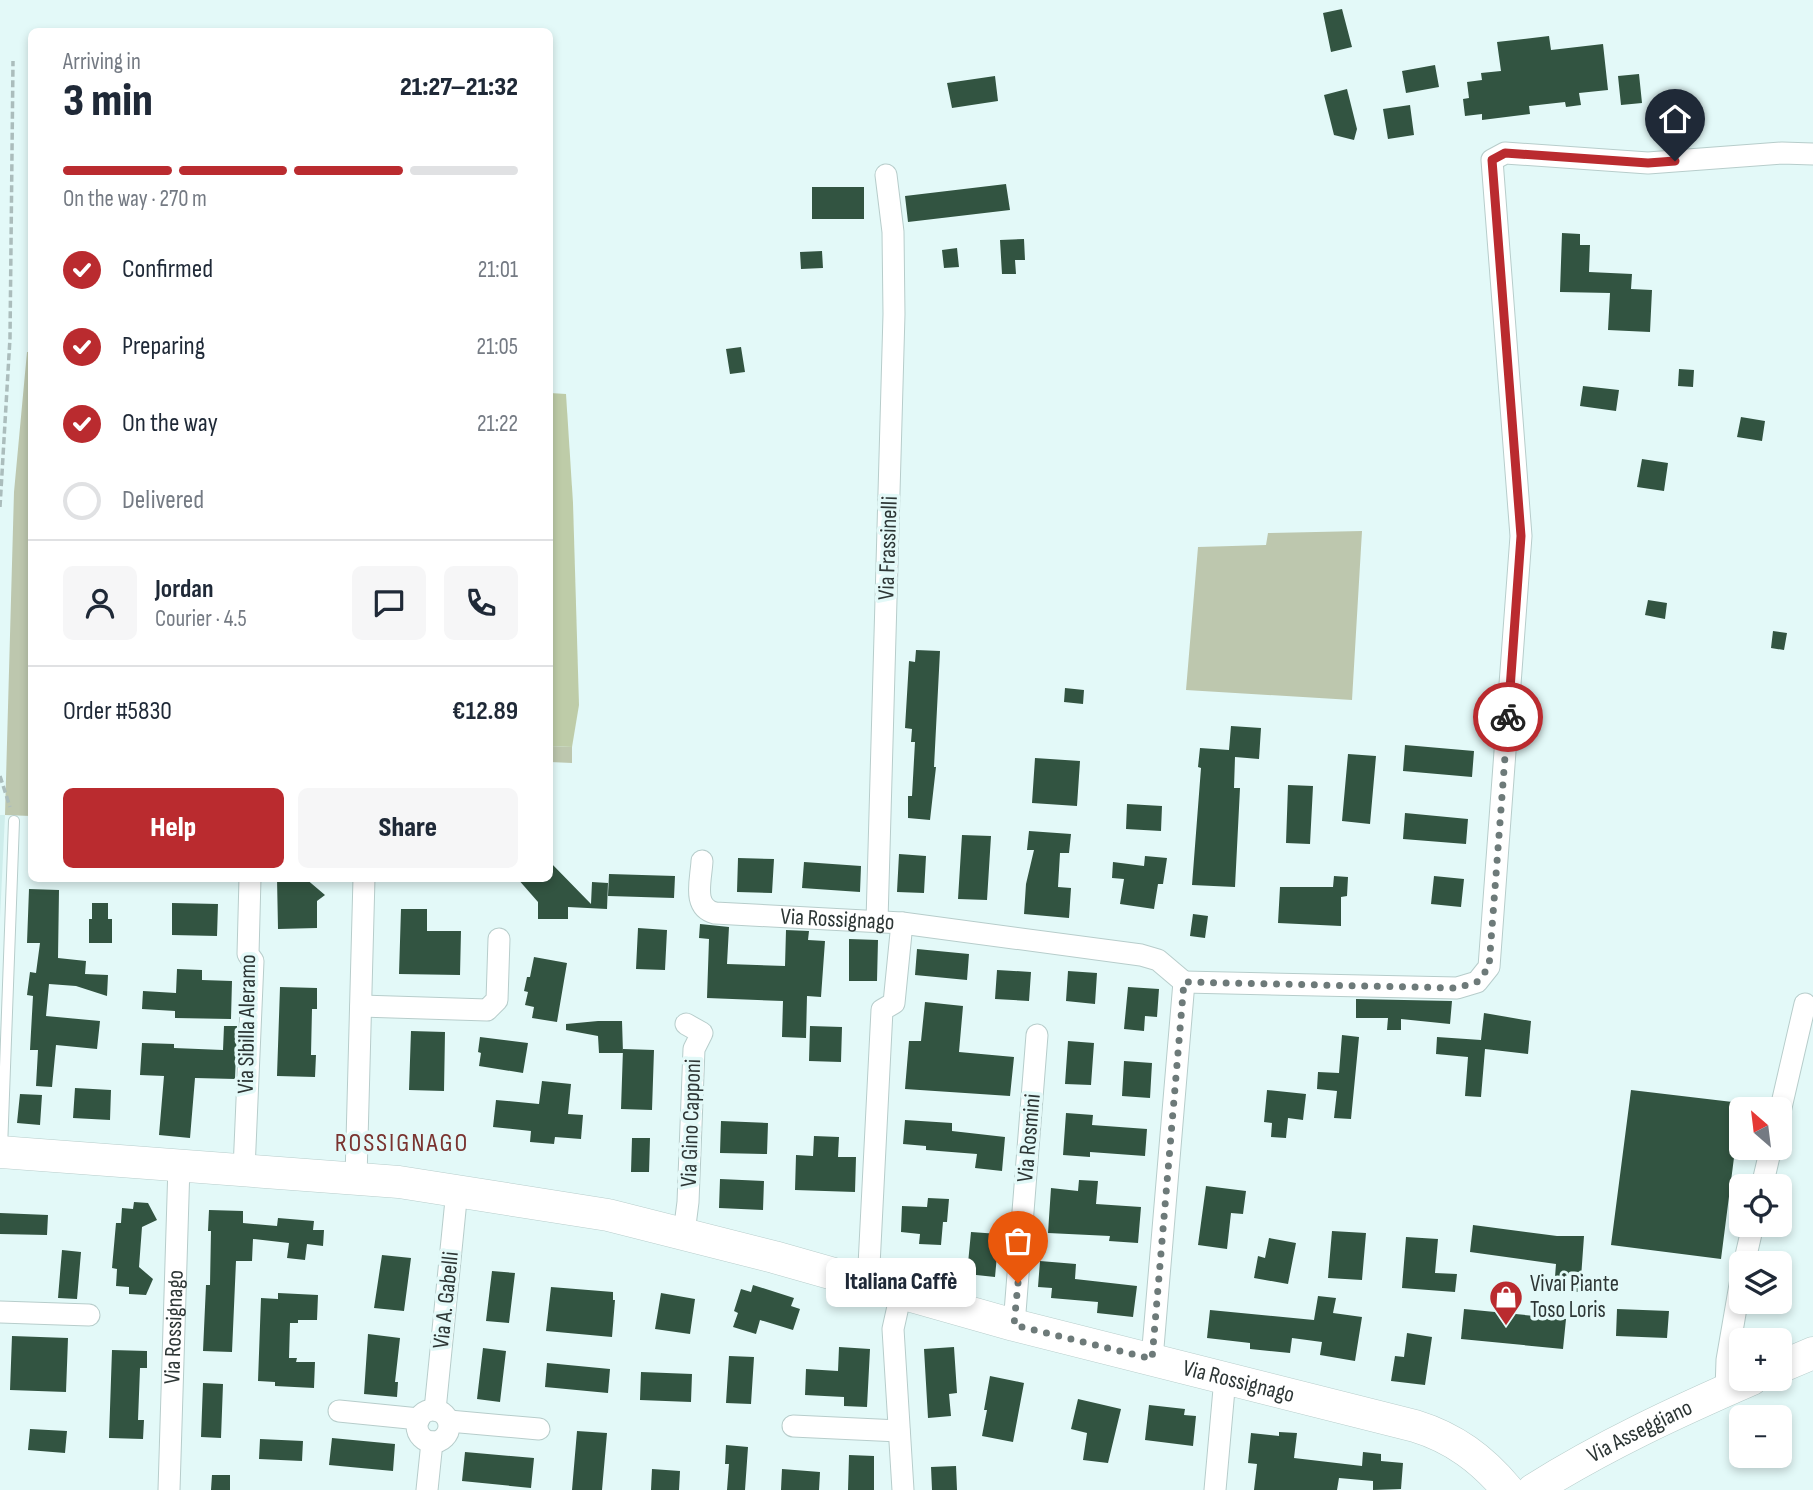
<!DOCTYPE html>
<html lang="en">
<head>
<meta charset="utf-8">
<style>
	:root { --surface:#fff; --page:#f6f6f7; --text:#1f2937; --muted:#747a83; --line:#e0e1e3; --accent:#ba2b2f }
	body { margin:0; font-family:"Sofia Sans Condensed",sans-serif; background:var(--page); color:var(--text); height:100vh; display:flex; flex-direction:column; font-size:26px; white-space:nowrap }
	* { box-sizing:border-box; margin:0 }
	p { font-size:23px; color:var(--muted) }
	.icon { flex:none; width:38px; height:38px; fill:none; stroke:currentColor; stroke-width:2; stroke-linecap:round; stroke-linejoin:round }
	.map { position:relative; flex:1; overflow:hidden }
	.details { position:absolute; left:28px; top:28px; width:525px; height:854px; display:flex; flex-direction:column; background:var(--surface); border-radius:10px; box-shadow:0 4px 10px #0003 }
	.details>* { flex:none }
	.needle { width:46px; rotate:332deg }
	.controls { position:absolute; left:1729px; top:1097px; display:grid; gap:14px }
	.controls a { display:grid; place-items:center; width:63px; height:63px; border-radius:10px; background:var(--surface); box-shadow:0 4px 10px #0003; font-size:35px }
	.pin { position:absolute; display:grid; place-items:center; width:60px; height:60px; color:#fff; margin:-72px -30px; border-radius:50% 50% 50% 0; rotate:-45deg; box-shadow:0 0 7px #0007 }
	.pin .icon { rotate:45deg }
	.courier { position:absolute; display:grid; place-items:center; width:70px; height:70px; margin:-35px; border:5px solid #ba2b2f; border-radius:50%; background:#fff; color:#222; box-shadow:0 2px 9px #0007 }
	.bubble { position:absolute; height:49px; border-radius:10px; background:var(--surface); box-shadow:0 4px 10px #0003; font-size:23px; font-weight:800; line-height:49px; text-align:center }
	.summary em { font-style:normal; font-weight:800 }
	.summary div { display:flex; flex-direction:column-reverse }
	.summary { display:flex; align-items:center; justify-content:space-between; height:119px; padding:0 35px }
	h1 { font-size:46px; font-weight:800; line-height:52px }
	.bar { display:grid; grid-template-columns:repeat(4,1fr); gap:10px 7px; align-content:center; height:84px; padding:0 35px }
	.bar i { height:9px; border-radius:5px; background:var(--line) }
	.bar .selected { background:var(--accent) }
	.bar p { grid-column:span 4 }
	.line { display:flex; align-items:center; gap:18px; padding:0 35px; border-top:2px solid var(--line) }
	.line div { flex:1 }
	.round { display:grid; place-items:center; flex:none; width:74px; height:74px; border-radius:10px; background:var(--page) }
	ol { padding:0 35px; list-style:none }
	li { display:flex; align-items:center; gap:21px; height:77px }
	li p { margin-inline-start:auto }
	li .icon { padding:7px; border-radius:50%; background:var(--accent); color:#fff; stroke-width:4 }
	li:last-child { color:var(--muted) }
	li i { width:38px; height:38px; border:4px solid var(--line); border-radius:50% }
	.primary-button { display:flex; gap:14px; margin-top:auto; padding:14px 35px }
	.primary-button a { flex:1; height:80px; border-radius:10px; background:var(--accent); color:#fff; font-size:28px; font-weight:800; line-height:80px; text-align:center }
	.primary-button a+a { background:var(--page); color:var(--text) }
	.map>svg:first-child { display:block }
	.built { fill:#ceedeb }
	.green { fill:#bdc7ae }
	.forest { fill:#becca8 }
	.building { fill:#325441 }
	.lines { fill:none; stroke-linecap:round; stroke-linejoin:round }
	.lane-casing { stroke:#b7cdcb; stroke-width:12 }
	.street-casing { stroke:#b7cdcb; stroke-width:23 }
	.secondary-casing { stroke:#b7cdcb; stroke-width:33 }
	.path { stroke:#abbdbc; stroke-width:3.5; stroke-dasharray:7 3.5; stroke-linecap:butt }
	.lane { stroke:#fff; stroke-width:10 }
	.street { stroke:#fff; stroke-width:21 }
	.secondary { stroke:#fff; stroke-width:32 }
	.done { stroke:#6d7a79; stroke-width:7; stroke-dasharray:0 12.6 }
	.route { stroke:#ba2b2f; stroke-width:9 }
	.labels { text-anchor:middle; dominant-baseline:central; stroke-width:7; stroke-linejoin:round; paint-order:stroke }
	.street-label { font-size:23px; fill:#2d3635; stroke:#e3f9f8 }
	.poi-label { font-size:23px; fill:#2d3635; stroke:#e3f9f8; text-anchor:start }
	.quarter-label { font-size:26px; letter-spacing:2px; fill:#7a3330; stroke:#e3f9f8 }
</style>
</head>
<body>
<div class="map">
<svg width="1813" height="1490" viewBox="0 0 1813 1490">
	<rect width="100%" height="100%" fill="#e3f9f8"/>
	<path class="built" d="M0,815H5L0,918Z"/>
	<path class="green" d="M27,352H32L31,816L5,815L14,492Z
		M1362,531L1352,700L1186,690L1198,547L1266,545L1268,533Z
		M550,746L572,747V763L550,762Z"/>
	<path class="forest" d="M550,393L566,394L573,503L579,705L572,747L550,746Z"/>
	<path class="building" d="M1342,9L1352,47L1331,52L1323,13Z
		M1549,36L1551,50L1603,44L1608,90L1579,93L1581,105L1566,107L1565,102L1529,106L1530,114L1482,120V114L1465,116L1463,99L1469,98L1467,82L1482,80L1481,73L1501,71L1497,42Z
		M1435,65L1439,87L1406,93L1402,71Z
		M1639,74L1642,103L1621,105L1618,76Z
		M995,76L998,101L952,108L947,83Z
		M1347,89L1357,129L1354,140L1334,135L1324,95Z
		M1410,105L1414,135L1388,139L1383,109Z
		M1006,184L1010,210L908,222L905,196Z
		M812,187H864V219H812Z
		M1562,233L1580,234V245H1590L1589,272L1632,274L1631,289L1652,290L1650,332L1608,330L1610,293L1560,292Z
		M1024,239L1025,260H1015L1016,274H1002L1000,240Z
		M957,248L959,267L944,268L942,250Z
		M822,251L823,268L801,269L800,252Z
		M741,347L745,372L730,374L726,349Z
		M1679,369L1694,370L1693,387L1678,386Z
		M1583,386L1619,390L1616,411L1580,406Z
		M1741,417L1765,421L1762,441L1737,437Z
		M1642,459L1668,463L1664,491L1637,487Z
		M1648,600L1667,603L1665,619L1645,615Z
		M1773,631L1787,633L1784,650L1771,648Z
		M916,650L940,651L934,767H936L930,820L908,818V796H912L915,742H911L912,729L905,728L909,661L915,662Z
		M1065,688L1084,690L1083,704L1064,702Z
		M1231,726L1261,728L1259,759L1235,757L1234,788H1240L1235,887L1192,885L1201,768L1198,767L1200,748L1229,750Z
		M1405,745L1474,751L1472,777L1403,771Z
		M1348,754L1376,756L1370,824L1342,821Z
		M1035,758L1080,761L1077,806L1032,803Z
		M1288,785L1313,786L1310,844L1286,843Z
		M1127,804L1162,806L1161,831L1126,829Z
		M1405,813L1468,819L1466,844L1403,839Z
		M1029,831L1071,834L1069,853H1060L1058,887L1071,888L1069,918L1024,914L1026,884L1034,850H1027Z
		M962,835L991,836L987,900L958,899Z
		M899,854L926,856L924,893L897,892Z
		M1145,856L1167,858L1163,884H1158L1154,909L1120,904L1124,879L1112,878L1113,862L1144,866Z
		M738,858L774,859L772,893L737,892Z
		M550,862L591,904L592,882L608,883L607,909L568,907V919H538V902L517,878H550Z
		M804,862L861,866L860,892L802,888Z
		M609,874L675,876L674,898L608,896Z
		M1334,876L1348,877L1347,896L1341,897V926L1278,923L1280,887H1333Z
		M1434,876L1464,879L1461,907L1431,904Z
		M277,878H305L325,895L317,901V928L278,929Z
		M29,889L59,890L58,958L86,961L85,974L108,975L107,996L76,986L49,984L46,1016L100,1021L97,1049L56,1045L52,1087L36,1086L38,1050H30L33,996L27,995L30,972L36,973L40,943H27Z
		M92,903H108V919H112V943H89V919H92Z
		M172,903L218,904L217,936L172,935Z
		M401,909H427V931H461L460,975L399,974Z
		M1193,914L1208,916L1205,938L1190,936Z
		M700,924L729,927L727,964L785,966L786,930L809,931L808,940L825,941L821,997L807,996L806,1038L782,1037L783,1001L707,998L709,939L699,938Z
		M638,928L667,930L665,970L636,969Z
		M849,939L878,940L877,981H849Z
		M917,949L969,954L967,980L915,975Z
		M534,957L567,963L557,1022L532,1018L534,1007L525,1005L528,992L524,991L527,977H530Z
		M177,969L202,970V980L232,981L231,1019L175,1018V1011L142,1009L143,991L176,993Z
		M997,970L1031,972L1029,1001L995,999Z
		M1068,971L1097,973L1095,1004L1066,1001Z
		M280,987L317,988V1009H312L311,1055H316L315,1077L277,1076Z
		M1128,987L1159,989L1157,1017L1145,1016L1144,1031L1124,1029Z
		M1356,999L1452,1001L1450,1024L1401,1019V1030H1387L1388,1018H1356Z
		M925,1002L963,1006L959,1052L1014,1057L1010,1096L905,1089L909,1041H921Z
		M1484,1013L1531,1021L1528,1054L1485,1049L1481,1097L1465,1096L1468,1057L1436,1054L1437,1037L1481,1040Z
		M598,1021H622L623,1053H599L598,1036L566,1030V1024Z
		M224,1026H237L235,1079L195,1078L190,1138L159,1135L164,1076L140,1075L142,1043L174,1044V1048L223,1050Z
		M810,1026L842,1027L841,1062L809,1061Z
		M411,1031L445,1032L444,1091L409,1090Z
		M1342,1035L1359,1037L1351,1119L1334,1118L1337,1091L1317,1089L1318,1072L1339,1073Z
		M480,1037L528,1043L523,1073L479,1066L481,1053L478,1052Z
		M1068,1041L1094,1043L1091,1085L1065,1084Z
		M623,1049L654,1050L652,1110L621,1109Z
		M1124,1061L1152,1063L1150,1098L1122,1096Z
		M542,1081L571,1084L568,1114L583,1115L581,1139L555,1137L554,1144L530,1142L531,1131L493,1127L496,1100L539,1104Z
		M75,1088L111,1090L110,1120L73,1118Z
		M1267,1090L1306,1094L1303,1120L1288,1118L1286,1138L1271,1137L1272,1123L1264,1122Z
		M1631,1090L1741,1103L1721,1259L1611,1245Z
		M20,1094L42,1095L40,1125L17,1123Z
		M1066,1113L1093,1115L1092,1125L1147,1129L1145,1156L1090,1152V1157L1063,1155Z
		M905,1120L952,1123V1131L1005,1137L1002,1171L975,1168L977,1154L926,1150V1146L903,1144Z
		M721,1121L768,1123L767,1154L720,1153Z
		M814,1136L839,1137L838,1157H856L855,1192L795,1190L796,1155L813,1156Z
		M632,1138H650L649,1172H631Z
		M720,1179L764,1181L763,1210L719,1208Z
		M1079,1180L1098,1181L1096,1204L1141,1207L1138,1243L1109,1241L1110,1236L1048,1233L1051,1188L1078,1191Z
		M1206,1186L1246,1191L1243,1214L1231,1213L1227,1249L1198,1245Z
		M928,1198L949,1199L947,1222H943L941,1245L919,1244L920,1234L901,1232L902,1206L927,1207Z
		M134,1202L148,1203L157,1220L142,1227L139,1267L153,1279L146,1295L129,1294V1287L116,1286L117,1269L112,1268L116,1223H121L122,1208L133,1209Z
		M209,1210L243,1211V1223L277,1226L278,1218L314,1221L313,1230H324L323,1246L307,1244L305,1260L287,1258L289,1243L253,1239L252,1261H236L232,1352L203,1351L206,1285H210L211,1231H208Z
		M0,1213L48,1215L47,1235L0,1234Z
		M1473,1225L1557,1236H1584L1580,1292L1554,1290L1556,1264L1470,1252Z
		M1332,1231L1366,1233L1362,1280L1328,1278Z
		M971,1232L999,1234L995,1277L967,1274Z
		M1406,1237L1438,1239L1435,1273L1457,1274L1455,1292L1402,1288Z
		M1269,1238L1296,1243L1288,1284L1254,1278L1258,1256L1265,1258Z
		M62,1250L81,1252L77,1299L58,1298Z
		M382,1255L411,1258L404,1311L374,1308Z
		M1040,1261L1076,1264L1075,1279L1137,1286L1133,1317L1097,1313L1098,1302L1051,1298L1052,1288L1038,1287Z
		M492,1271L515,1273L509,1323L486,1321Z
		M753,1285L794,1298L791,1306L800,1309L793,1330L760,1320L756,1334L733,1327L738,1313L734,1311L741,1289L751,1292Z
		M551,1287L613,1292V1300H615L612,1337L546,1331Z
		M278,1293L318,1295L317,1320H298V1323H290L289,1358H297L296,1362H315L314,1388L275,1386V1382L258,1381L261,1298L278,1299Z
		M661,1293L695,1299L690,1334L655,1329Z
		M1318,1296L1336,1298L1333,1313L1362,1317L1355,1361L1320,1355L1322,1342L1292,1338L1290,1353L1250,1349V1343L1207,1338L1210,1310L1314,1320Z
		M1464,1309L1566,1319L1563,1349L1461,1339Z
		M1617,1309L1669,1311L1667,1338L1616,1336Z
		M1407,1333L1432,1337L1425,1385L1391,1381L1395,1356L1404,1357Z
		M368,1334L400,1338L395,1382H398L397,1397L364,1394Z
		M12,1336L68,1338L66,1392L10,1390Z
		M839,1347L870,1349L867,1407L844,1406V1397L805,1395L806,1369L838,1371Z
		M954,1347L957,1393L949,1394L951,1416L928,1418L924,1349Z
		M483,1348L506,1351L500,1402L477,1399Z
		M112,1350L147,1351V1368H140L138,1420H144L143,1439L109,1438Z
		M729,1356L754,1357L751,1404L726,1403Z
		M547,1363L610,1369L608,1393L545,1387Z
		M641,1372L692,1374L691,1402L640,1400Z
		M990,1376L1024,1383L1013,1442L982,1436L987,1410H984Z
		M203,1383L223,1384L221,1438L201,1437Z
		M1078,1399L1121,1409L1108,1463L1083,1460L1087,1433L1071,1429Z
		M1149,1405L1185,1409L1184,1415L1196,1416L1193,1446L1145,1440Z
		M30,1429L67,1431L65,1453L28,1450Z
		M577,1431L607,1433L602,1490H572Z
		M1279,1432L1297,1433L1294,1458L1362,1466L1363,1452L1381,1454V1461L1403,1463L1401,1489L1373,1490V1481L1339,1478L1337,1490H1254L1257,1464L1248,1463L1251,1433L1279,1436Z
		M332,1438L395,1444L393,1471L329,1465Z
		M260,1439L303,1441L302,1461L259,1459Z
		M726,1445L748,1447L745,1490H727L729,1464H725Z
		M465,1452L534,1458L531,1488L462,1481Z
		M849,1455L874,1456V1490H848Z
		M956,1466L957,1490H932L931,1467Z
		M652,1469L680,1471L679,1490H651Z
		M782,1469L820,1472L819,1490H781Z
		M212,1475H230V1490H211Z"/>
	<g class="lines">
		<g class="lane-casing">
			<path id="lane" d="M2,1149L14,821"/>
		</g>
		<g class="street-casing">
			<g id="street">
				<path id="s1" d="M702,861C701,881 692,907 715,913L902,923L894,1003L882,1010L868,1285"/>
				<path d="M877,921L894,314L893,232L886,175"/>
				<path d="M902,923L1141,955L1158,960L1184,982"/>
				<path d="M361,1006L487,1010L497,1000L499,939"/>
				<path d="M1780,1112L1805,1004"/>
				<path d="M244,1170L253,961L248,954L250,878"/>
				<path d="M356,1178L364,878"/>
				<path d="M1762,1186L1771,1148"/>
				<path d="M684,1233L688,1202L694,1049L702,1033L686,1024"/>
				<path d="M1744,1264L1753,1225"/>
				<path d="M901,1293L893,1329L903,1490"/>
				<path d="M0,1312L89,1315"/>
				<path d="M1014,1325L1037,1035"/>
				<path d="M1152,1359L1184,982L1457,988L1477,982L1489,967L1521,536L1492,160L1505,153L1648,163L1782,153L1813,154"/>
				<path d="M1726,1390L1727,1360L1741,1279"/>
				<circle cx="433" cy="1426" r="16"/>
				<path d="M435,1410L457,1190"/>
				<path d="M339,1411L419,1419"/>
				<path d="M449,1421L539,1429"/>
				<path d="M793,1426L899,1431"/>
				<path id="s2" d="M169,1490L179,1165"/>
				<path d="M427,1490L432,1442"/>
				<path d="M1215,1490L1225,1378"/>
			</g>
		</g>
		<g class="secondary-casing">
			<g id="secondary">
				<path id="s3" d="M0,1152L399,1182L608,1215L774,1257L1014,1325L1415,1426C1454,1438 1482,1459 1508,1490"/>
				<path d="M1780,1367L1813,1353"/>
				<path id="s4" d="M1533,1490C1603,1446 1676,1412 1752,1379"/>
			</g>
		</g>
		<path class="path" d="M0,507L10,338L13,61
			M0,776L10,807"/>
		<use href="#lane" class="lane"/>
		<use href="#street" class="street"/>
		<use href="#secondary" class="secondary"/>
	</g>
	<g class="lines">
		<path class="done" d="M1018,1283L1014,1325L1152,1359L1184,982L1457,988L1477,982L1489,967L1508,717"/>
		<path class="route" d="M1508,717L1521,536L1492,160L1505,153L1648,163L1675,161"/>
	</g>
	<defs>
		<g id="shop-pin" transform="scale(1.75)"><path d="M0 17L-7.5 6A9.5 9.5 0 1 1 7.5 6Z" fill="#ba2b2f" stroke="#e3f9f8"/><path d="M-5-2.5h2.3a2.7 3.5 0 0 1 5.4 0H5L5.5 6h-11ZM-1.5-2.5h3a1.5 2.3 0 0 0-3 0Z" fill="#fff"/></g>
	</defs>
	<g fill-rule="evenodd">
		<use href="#shop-pin" x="1506" y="1297"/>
	</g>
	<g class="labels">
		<g class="street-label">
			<text transform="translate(888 548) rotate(-88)">Via Frassinelli</text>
			<text stroke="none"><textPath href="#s1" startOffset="182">Via Rossignago</textPath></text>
			<text transform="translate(247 1024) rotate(-89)">Via Sibilla Aleramo</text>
			<text transform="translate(691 1123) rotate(-88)">Via Gino Capponi</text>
			<text transform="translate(1029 1138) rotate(-85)">Via Rosmini</text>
			<text transform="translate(446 1300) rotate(-84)">Via A. Gabelli</text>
			<text stroke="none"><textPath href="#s2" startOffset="163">Via Rossignago</textPath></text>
			<text stroke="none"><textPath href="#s3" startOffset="1264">Via Rossignago</textPath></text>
			<text stroke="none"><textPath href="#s4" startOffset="122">Via Asseggiano</textPath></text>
		</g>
		<g class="poi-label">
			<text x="1530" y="1284">Vivai Piante<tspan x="1530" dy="26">Toso Loris</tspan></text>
		</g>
		<g class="quarter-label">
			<text x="402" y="1143">ROSSIGNAGO</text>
		</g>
	</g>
</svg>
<div class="controls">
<a><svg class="needle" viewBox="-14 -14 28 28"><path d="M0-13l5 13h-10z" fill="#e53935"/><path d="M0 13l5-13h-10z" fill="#747a83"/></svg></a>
<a><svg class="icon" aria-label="locate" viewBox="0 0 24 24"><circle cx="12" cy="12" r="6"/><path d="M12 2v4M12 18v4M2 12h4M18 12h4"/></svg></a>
<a><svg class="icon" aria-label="layers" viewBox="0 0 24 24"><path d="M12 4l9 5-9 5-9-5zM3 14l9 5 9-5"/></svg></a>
<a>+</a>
<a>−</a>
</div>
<div class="pin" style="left:1018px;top:1283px;background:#ea580c"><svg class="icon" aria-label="bag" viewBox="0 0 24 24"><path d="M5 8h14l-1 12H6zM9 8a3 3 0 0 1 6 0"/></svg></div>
<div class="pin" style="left:1675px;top:161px;background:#1f2937"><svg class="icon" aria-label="home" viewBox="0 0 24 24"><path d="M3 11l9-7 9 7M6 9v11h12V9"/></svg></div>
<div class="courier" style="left:1508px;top:717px"><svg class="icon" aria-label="bike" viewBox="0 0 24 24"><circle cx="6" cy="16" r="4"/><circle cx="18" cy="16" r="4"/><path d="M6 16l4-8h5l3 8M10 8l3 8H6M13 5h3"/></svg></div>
<div class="bubble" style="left:826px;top:1258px;width:150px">Italiana Caffè</div>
<section class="details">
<div class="summary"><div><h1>3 min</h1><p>Arriving in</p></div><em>21:27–21:32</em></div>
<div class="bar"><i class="selected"></i><i class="selected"></i><i class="selected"></i><i></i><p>On the way · 270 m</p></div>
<ol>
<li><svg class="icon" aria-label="check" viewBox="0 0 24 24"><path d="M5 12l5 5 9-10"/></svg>Confirmed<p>21:01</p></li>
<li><svg class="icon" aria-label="check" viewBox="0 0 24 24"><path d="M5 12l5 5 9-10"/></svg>Preparing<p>21:05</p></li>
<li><svg class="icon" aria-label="check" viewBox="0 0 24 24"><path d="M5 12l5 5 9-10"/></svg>On the way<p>21:22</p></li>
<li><i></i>Delivered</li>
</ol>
<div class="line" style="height:126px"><a class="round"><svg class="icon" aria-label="person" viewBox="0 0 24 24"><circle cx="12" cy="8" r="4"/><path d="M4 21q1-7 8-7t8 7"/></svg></a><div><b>Jordan</b><p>Courier · 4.5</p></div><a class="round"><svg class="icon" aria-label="chat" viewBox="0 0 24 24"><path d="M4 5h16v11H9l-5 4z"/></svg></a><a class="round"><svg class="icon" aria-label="phone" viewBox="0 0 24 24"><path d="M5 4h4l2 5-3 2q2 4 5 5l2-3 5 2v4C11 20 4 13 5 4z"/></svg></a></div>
<div class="line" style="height:91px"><div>Order #5830</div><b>€12.89</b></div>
<div class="primary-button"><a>Help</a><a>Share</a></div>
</section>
</div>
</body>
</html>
